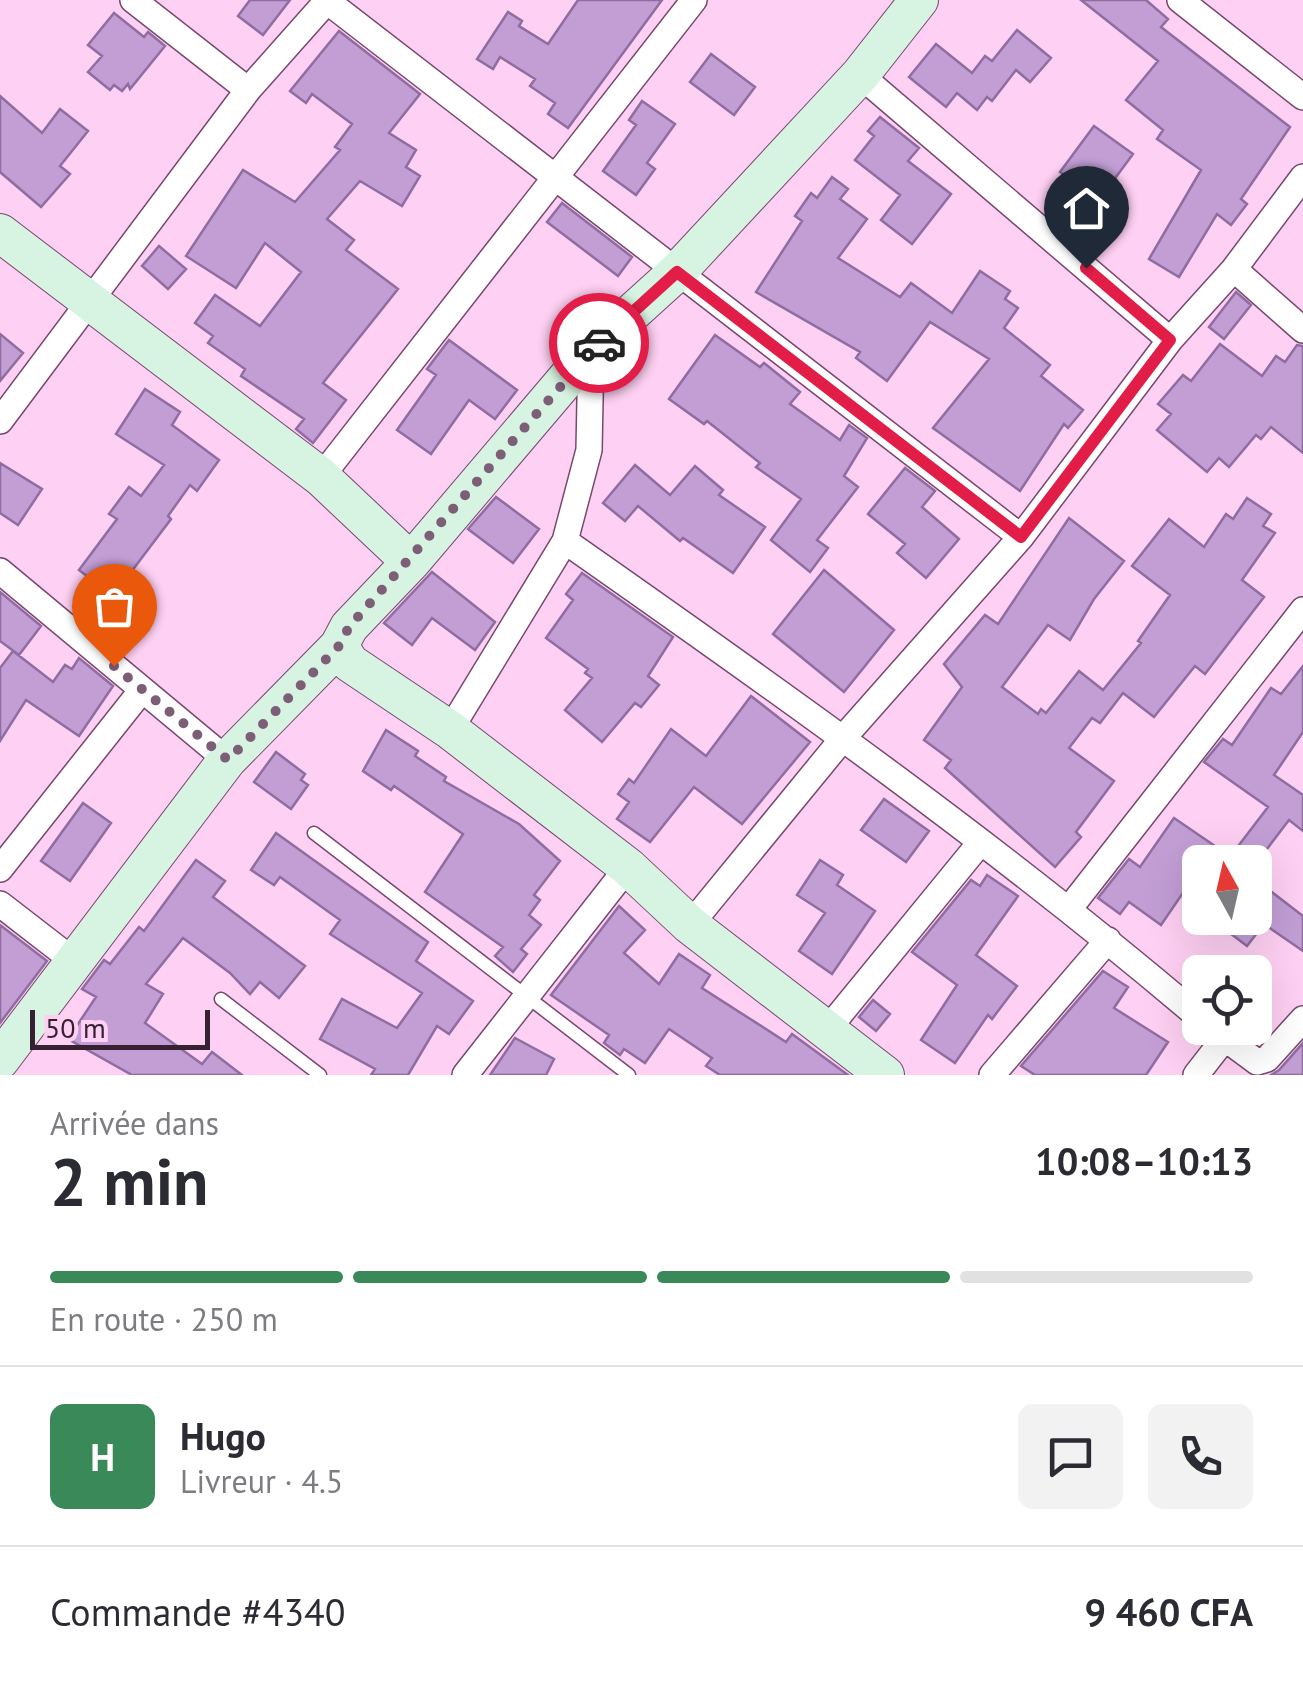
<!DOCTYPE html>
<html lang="fr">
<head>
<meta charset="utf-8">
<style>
	:root { --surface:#fff; --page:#f2f2f3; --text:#2b2b33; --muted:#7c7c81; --line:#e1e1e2; --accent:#3a8959 }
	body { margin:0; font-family:"PT Sans",sans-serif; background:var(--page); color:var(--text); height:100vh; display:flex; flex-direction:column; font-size:38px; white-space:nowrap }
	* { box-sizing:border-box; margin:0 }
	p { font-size:32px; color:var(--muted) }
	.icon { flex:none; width:55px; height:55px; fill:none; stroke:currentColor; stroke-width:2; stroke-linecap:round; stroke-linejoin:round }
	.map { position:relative; height:1075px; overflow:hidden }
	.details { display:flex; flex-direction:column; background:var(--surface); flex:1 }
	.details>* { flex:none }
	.needle { width:65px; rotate:352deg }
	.buttons { position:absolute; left:1182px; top:845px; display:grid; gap:20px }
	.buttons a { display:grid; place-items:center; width:90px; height:90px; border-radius:15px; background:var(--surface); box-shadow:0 10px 40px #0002; font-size:50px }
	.scale { position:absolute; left:30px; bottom:25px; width:180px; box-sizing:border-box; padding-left:10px; border:5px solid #362132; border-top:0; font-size:28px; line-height:35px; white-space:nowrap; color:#362132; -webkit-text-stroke:8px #fed0f3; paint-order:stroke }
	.pin { position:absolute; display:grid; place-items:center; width:85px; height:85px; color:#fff; margin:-102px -42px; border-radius:50% 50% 50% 0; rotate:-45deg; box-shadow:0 0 10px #0007 }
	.pin .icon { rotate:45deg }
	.courier { position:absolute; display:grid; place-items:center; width:100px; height:100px; margin:-50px; border:8px solid #e11d48; border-radius:50%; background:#fff; color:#222; box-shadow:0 2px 12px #0007 }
	.head em { font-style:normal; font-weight:700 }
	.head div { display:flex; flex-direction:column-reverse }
	.head { display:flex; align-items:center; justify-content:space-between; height:170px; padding:0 50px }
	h1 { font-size:65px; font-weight:700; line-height:75px }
	.bar { display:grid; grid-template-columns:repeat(4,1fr); gap:15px 10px; align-content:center; height:120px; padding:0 50px }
	.bar i { height:12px; border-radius:8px; background:var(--line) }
	.bar .current { background:var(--accent) }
	.bar p { grid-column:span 4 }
	.line { display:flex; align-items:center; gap:25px; padding:0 50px; border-top:2px solid var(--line) }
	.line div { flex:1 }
	.round { display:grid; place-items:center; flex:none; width:105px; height:105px; border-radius:15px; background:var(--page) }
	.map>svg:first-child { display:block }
	.building { fill:#c29ed5; stroke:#8f6da0; stroke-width:2.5 }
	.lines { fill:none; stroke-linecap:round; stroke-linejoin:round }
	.lane-casing { stroke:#78476e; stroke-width:15 }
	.street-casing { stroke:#78476e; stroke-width:28 }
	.secondary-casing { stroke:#78476e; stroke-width:40 }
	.lane { stroke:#fff; stroke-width:12 }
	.street { stroke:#fff; stroke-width:25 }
	.secondary { stroke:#d7f3e1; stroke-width:38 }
	.done { stroke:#7c5e76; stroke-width:10; stroke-dasharray:0 18 }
	.route { stroke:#e11d48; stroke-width:12 }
</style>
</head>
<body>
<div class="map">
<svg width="1303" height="1075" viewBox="0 0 1303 1075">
	<rect width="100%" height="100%" fill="#fed0f3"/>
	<path class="building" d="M250,0H290L263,35L238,16Z
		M578,0H662L568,128L548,114L555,103L530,86L535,79L500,57L493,69L477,59L508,12L522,21L519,26L548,44Z
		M1081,0H1146L1168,19L1161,27L1290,127L1241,199L1247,204L1231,225L1217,214L1179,277L1149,259L1201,170L1157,139L1163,130L1126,100L1158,61Z
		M114,13L144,37L148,32L165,46L130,89L128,84L122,91L114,85L110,90L88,72L102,56L88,45Z
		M1017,30L1051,58L1030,82L1016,70L992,101L987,97L977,110L957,93L946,107L909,77L936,44L972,73L985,56L992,61Z
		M339,31L420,94L389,133L416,150L406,167L420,176L402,206L360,181L327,219L354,240L346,250L398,289L323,383L346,400L313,443L296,429L304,419L241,376L245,369L208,343L213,336L195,323L215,295L260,326L301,272L265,243L236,288L186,256L243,170L295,202L340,150L335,147L352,124L312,94L306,103L290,91Z
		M711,54L755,87L734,115L690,82Z
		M0,96L42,133L60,109L88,131L60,166L70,174L41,207L0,172Z
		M642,101L675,124L647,163L655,169L636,195L603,171L636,125L629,120Z
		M880,117L919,148L908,161L951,194L912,244L881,220L900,195L855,160L874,136L868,131Z
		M1094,126L1133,154L1099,200L1060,172Z
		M832,177L848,189L840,199L867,219L838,258L900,297L911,283L952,313L980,271L1010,291L1005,299L1018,308L1004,328L1050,365L1041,376L1083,410L1068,428L1064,424L1020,491L933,428L989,359L930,322L887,381L856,358L860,352L756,292L802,221L795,216L811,193L817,198Z
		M562,203L632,257L618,276L547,222Z
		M159,246L186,269L168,289L142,266Z
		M1236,292L1251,305L1224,339L1209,327Z
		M0,334L23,353L0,381Z
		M715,335L760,367L764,363L800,392L790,404L840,440L849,425L867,438L844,476L858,487L817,540L828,548L810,572L771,540L801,499L756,467L760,463L707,421L704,424L669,399Z
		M449,340L517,390L495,419L469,400L431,454L397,430L436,375L427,369Z
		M1220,344L1262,376L1276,356L1285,362L1297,345L1303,346V453L1271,427L1261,439L1256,435L1229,467L1219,458L1207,472L1157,430L1171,414L1158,404L1183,375L1191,381Z
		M145,389L180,412L172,425L219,460L197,491L190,485L168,516L171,519L113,596L79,570L117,519L109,514L129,487L141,496L164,465L116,434Z
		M0,463L42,489L18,525L0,513Z
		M635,465L670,495L695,466L723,490L719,495L765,527L733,573L683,538L680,541L638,506L625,521L603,503Z
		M905,468L935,491L922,507L959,539L926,578L897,553L905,544L868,514Z
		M496,497L539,529L513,563L468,529Z
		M1247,498L1271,514L1263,526L1275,533L1242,580L1264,597L1205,674L1195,666L1154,717L1123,693L1100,723L1092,718L1069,748L1114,781L1076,832L1081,837L1055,867L945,768L951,760L924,740L962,687L944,664L985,615L998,624L1069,518L1124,561L1094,599L1070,640L1048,625L1002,687L1038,714L1041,709L1046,713L1079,671L1103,690L1141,643L1138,641L1170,595L1132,566L1169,519L1204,547L1226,514L1233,519Z
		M824,570L894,630L844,692L773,634Z
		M432,572L495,622L475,650L432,618L412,645L384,623Z
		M582,573L673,637L648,676L659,685L641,707L635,703L602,742L565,710L592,678L585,673L588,669L546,638L573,600L566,594Z
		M0,592L41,626L19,655L0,641Z
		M13,651L53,682L65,665L72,669L79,658L113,686L79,736L26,700L0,741V668Z
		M1303,666V732L1274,775L1303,795V831L1289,820L1257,862H1226L1268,807L1204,762L1223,739L1232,745L1271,688L1281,694Z
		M751,696L810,742L742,824L694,787L650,842L617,819L629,802L618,794L629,779L634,783L671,729L706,756Z
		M386,730L418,751L415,756L446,777L444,781L519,824L560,861L534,895L540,900L529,915L541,925L521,949L527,954L513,972L495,956L503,947L425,892L463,834L394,786L391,790L363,771Z
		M276,752L305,774L301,780L308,785L291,809L254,782Z
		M884,799L929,831L906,862L861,830Z
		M83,803L111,823L70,881L41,861Z
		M1174,818L1215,846L1161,925L1129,902L1120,914L1098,898L1129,859L1140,867Z
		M276,833L428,942L416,961L473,1001L449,1034L437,1026L408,1075H371L375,1069L320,1039L342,999L397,1028L422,993L330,934L340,920L280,877L274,885L251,870Z
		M196,860L225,881L213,897L305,966L279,998L260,982L250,994L230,973L183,938L146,984L163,994L145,1023L202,1064L212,1052L242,1075H132L68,1039L96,997L82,989L104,960L110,964L139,927L144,931Z
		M820,860L843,875L837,885L875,911L832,974L799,951L825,913L797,895Z
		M987,875L1018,896L976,955L1017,986L992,1019L988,1015L955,1063L921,1040L957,985L912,952L971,880L980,886Z
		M1255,879L1303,916V951L1264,924L1247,946L1210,918H1256Z
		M619,906L645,930L624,953L659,984L679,954L710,975L702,988L786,1042L792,1034L848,1075H720L706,1066L712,1058L669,1029L645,1063L624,1049L620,1055L604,1043L609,1035L551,995Z
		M0,925L47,961L0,1023Z
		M1103,971L1128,987L1114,1008L1168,1042L1146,1075H1035L1021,1066Z
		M873,1000L890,1014L876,1031L859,1017Z
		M515,1038L554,1059L546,1075H490Z
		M1303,1043V1075H1271L1279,1070Z"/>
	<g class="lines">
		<g class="lane-casing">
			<path id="lane" d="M314,833L629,1075
				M221,999L320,1075"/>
		</g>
		<g class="street-casing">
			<path id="street" d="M133,0L248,90
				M1180,0L1303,97
				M327,1L1021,537
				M860,75L1170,340
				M1234,269L1303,330
				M0,421L248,90L328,0
				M321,477L694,0
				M565,541C782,693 998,846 1200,1018
				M0,571L227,760
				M450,730L565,541L589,450L591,350
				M0,869L142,690
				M0,904L75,962
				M1069,909L1303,610
				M690,925L844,737L1021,537L1170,340L1234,269L1303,177
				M1211,1028L1257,1062L1267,1059L1303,1019
				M827,1030L980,843
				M465,1075L628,867
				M992,1075L1108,940
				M1196,1075L1224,1039"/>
		</g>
		<g class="secondary-casing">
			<path id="secondary" d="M0,233L321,477L411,562L349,627L339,646L350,663L450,730L628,867L690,925L885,1075
				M411,562L591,350L677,272L860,75L919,0
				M0,1060L227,760L339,646"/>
		</g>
		<use href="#lane" class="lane"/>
		<use href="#street" class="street"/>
		<use href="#secondary" class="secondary"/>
	</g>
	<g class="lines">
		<path class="done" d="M114,666L228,760L339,646L349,627L599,343"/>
		<path class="route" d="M599,343L677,272L1021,537L1170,340L1086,268"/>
	</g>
</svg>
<div class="buttons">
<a><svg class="needle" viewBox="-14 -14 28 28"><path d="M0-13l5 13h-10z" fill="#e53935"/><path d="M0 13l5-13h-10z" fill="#7c7c81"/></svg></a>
<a><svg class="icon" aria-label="locate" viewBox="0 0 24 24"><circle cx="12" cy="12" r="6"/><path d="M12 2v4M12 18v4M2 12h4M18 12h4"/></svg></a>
</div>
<div class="scale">50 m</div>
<div class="pin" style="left:114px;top:666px;background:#ea580c"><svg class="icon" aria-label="bag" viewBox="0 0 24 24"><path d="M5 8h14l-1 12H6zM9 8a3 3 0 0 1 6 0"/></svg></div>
<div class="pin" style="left:1086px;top:268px;background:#1f2937"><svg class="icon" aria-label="home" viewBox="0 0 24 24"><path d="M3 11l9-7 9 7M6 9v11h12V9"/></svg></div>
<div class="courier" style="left:599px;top:343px"><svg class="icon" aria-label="car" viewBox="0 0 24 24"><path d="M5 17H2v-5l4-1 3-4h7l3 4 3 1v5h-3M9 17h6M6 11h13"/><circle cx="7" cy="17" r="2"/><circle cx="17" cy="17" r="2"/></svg></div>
</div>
<section class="details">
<div class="head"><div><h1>2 min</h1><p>Arrivée dans</p></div><em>10:08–10:13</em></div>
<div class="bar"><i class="current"></i><i class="current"></i><i class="current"></i><i></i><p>En route · 250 m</p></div>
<div class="line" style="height:180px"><b class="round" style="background:var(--accent);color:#fff">H</b><div><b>Hugo</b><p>Livreur · 4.5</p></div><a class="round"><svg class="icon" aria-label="chat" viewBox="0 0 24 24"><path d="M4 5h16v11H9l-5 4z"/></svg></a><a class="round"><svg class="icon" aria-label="phone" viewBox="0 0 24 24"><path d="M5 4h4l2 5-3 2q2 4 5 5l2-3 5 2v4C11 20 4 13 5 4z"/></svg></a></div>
<div class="line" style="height:130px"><div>Commande #4340</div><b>9 460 CFA</b></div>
</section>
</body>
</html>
